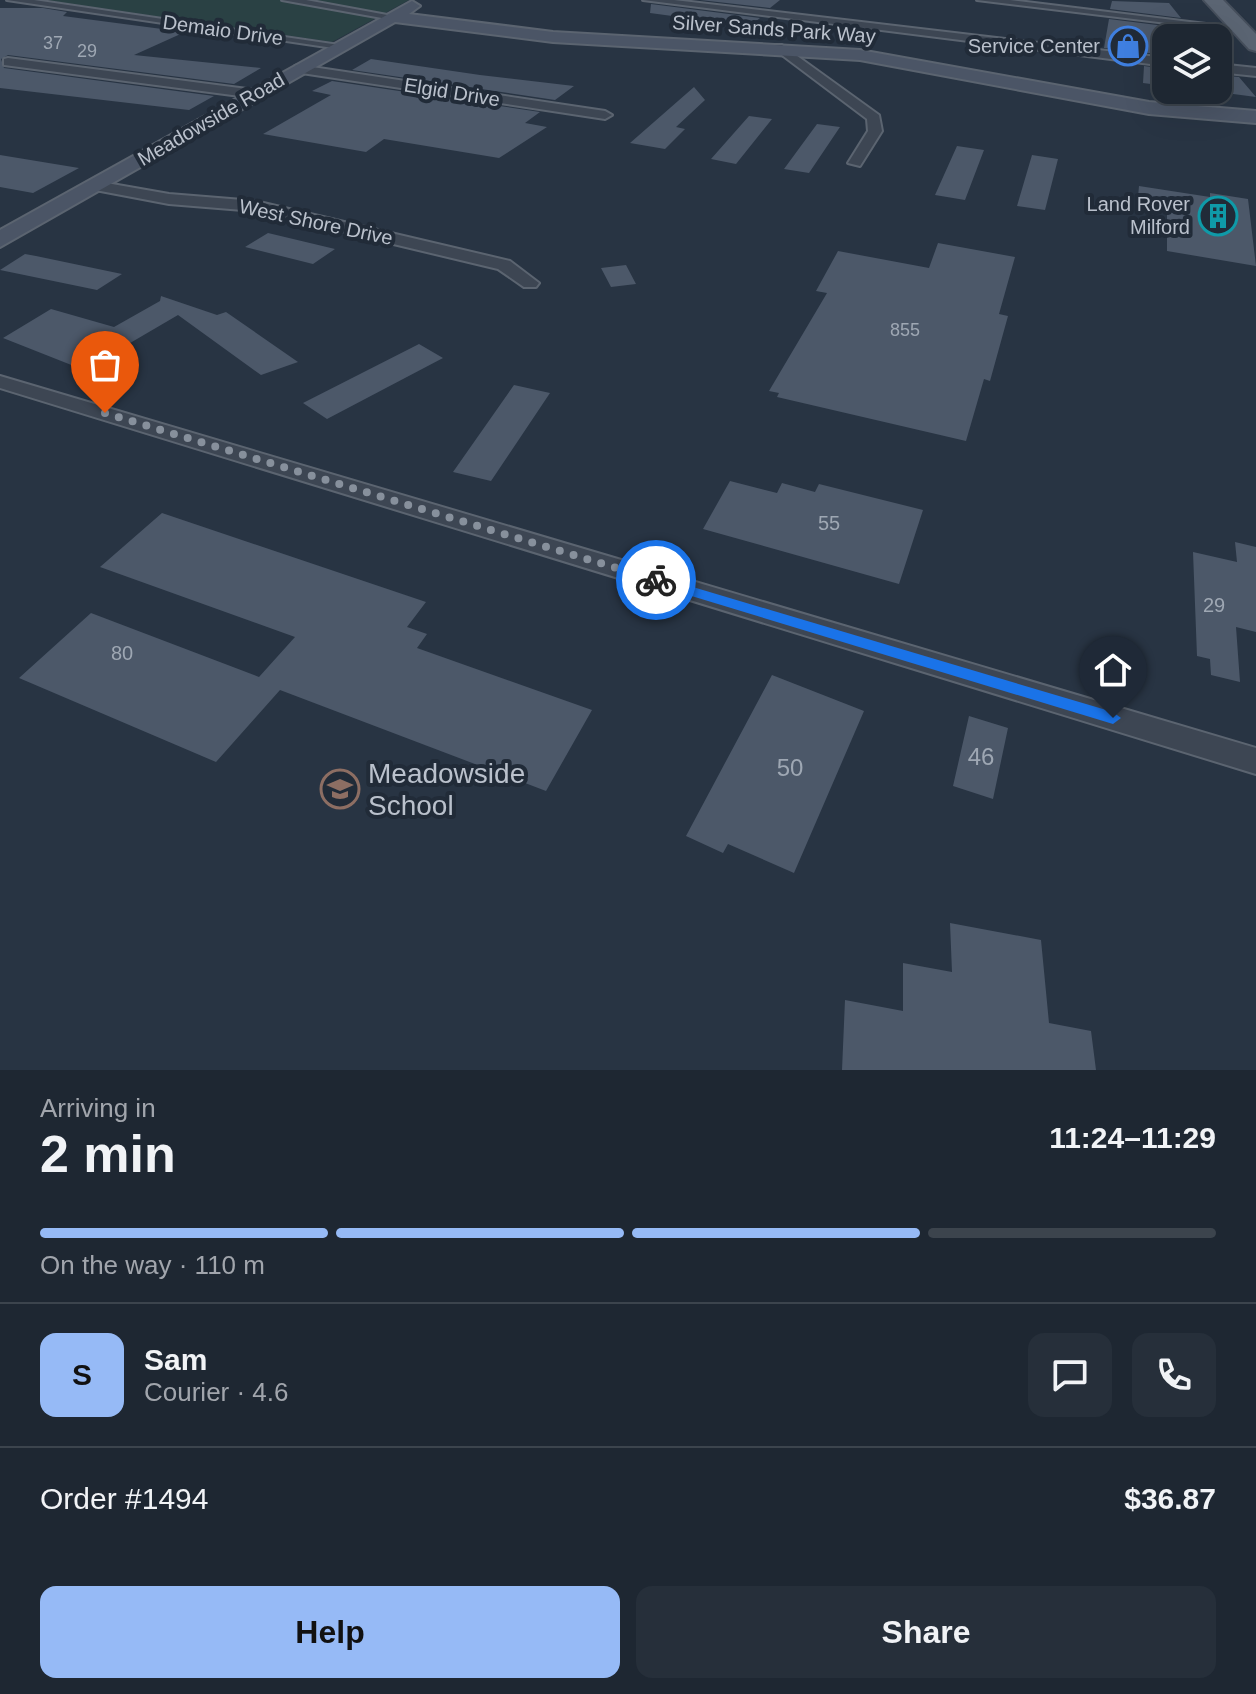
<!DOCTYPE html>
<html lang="en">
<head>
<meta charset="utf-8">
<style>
	:root { --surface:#1e2732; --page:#262f3a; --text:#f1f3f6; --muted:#a1a5ac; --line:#3c444d; --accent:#96baf6 }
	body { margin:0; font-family:Helvetica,sans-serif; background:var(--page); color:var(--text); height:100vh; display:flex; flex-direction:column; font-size:30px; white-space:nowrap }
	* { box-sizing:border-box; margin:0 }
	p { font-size:26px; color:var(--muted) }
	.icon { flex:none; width:44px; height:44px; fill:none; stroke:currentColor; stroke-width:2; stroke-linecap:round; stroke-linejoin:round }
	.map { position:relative; height:1070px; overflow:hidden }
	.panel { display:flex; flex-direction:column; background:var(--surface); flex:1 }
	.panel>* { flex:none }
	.controls { position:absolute; left:1152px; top:24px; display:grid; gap:16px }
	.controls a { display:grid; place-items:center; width:80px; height:80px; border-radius:16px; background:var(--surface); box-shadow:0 8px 32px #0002,0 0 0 2px var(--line); font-size:40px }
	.pin { position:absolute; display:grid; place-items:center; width:68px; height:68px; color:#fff; margin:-82px -34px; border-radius:50% 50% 50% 0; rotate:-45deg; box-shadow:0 0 8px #0007 }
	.pin .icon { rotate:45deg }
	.courier { position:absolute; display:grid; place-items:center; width:80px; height:80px; margin:-40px; border:6px solid #1a73e8; border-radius:50%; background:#fff; color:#222; box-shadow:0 2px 10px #0007 }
	.headline em { font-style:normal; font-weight:800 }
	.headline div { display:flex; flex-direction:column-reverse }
	.headline { display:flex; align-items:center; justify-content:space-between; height:136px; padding:0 40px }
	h1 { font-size:52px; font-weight:800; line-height:60px }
	.bar { display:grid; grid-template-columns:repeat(4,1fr); gap:12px 8px; align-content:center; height:96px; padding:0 40px }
	.bar i { height:10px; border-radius:6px; background:var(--line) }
	.bar .selected { background:var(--accent) }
	.bar p { grid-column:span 4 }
	.line { display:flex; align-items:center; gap:20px; padding:0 40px; border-top:2px solid var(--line) }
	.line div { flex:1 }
	.round { display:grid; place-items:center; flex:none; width:84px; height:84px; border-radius:16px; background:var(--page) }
	.button { display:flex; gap:16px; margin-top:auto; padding:16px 40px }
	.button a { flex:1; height:92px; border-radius:16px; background:var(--accent); color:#111; font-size:32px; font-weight:800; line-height:92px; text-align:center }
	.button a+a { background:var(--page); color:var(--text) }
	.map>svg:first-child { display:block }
	.green { fill:#2a4144 }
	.building { fill:#4c5869 }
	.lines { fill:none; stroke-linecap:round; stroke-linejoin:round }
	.street-casing { stroke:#5b6470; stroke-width:4 }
	.secondary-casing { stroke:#5b6470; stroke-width:4 }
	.primary-casing { stroke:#464f5c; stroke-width:4 }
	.street { fill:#3d4653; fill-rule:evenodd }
	.secondary { fill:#4b5566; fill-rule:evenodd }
	.primary { fill:#5b6573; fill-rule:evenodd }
	.route { fill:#1a73e8 }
	.done { stroke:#87909c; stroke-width:8; stroke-dasharray:0 14.4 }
	.labels { text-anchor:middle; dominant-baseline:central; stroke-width:8; stroke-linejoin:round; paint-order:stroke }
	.far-number-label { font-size:18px; fill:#9ea7b3 }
	.far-street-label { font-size:20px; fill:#bac1cc; stroke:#212b38 }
	.far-poi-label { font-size:20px; fill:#bac1cc; stroke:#212b38; text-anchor:end }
	.number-label { font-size:20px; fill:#9ea7b3 }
	.near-number-label { font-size:24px; fill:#9ea7b3 }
	.near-poi-label { font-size:28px; fill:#bac1cc; stroke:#212b38; text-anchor:start }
</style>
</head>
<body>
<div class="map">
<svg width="1256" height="1070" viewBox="0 0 1256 1070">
	<rect width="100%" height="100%" fill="#283443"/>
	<path class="green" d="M45,0H409L332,42Z"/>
	<path class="building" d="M700,0H780L770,8Z
		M1112,1L1169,3L1181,18L1110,9Z
		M651,4L760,18L750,26L739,25L650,13Z
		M0,8H43L67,12L63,16L185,32L134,55L261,68L234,84L8,55L1,59L4,68L214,96L189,110L0,88Z
		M1109,19L1189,29L1196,38H1166V55L1104,48Z
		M371,59L480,75L574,86L555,100L352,70Z
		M1144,66L1166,69V86L1143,83Z
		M1218,75L1239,77L1256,97L1218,92Z
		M332,81L540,112L525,123L547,127L499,158L384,139L366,152L263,134L331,95L312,91Z
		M694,87L705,100L676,127L685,129L665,149L630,143Z
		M749,116L772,119L736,164L711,159Z
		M817,124L840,127L809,173L784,169Z
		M957,146L984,150L965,200L935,195Z
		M0,155L79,168L33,193L0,187Z
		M1032,155L1058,159L1045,210L1017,206Z
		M1139,186L1210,197V193L1248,199L1256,266L1167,251V213L1137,208Z
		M268,233L335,249L313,264L245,247Z
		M938,243L1015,257L999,314L1008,316L990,381L984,379L966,441L777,397L779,393L769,391L827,293L816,291L838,251L929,268Z
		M25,254L36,256L122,274L97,290L0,270Z
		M626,265L636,284L611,287L601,268Z
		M161,296L217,315L226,312L298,362L261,375L178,315L84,370L3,338L51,309L114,327L160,301Z
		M419,344L443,358L327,419L303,403Z
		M514,385L550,393L491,481L453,472Z
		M730,481L777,493L782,483L815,492L819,484L923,510L899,584L703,529Z
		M162,513L426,602L407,627L427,634L417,648L592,710L546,791L280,690L216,762L19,678L91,613L259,677L295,637L100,567Z
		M1235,542L1256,547V632L1236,627L1240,682L1211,675L1210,659L1197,656L1193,552L1237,562Z
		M772,675L864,711L794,873L728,844L723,853L686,836Z
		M969,716L1008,728L993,799L953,786Z
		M950,923L1041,940L1049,1023L1091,1031L1096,1070H842L845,1000L903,1011V963L952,972Z"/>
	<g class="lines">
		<g class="street-casing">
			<path id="street" d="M7,0H34L346,46L340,49Z
				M282,0H306L398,17L393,20Z
				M643,0H674L1166,58V66Z
				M977,0H1010L1247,29L1241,32Z
				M774,45H782L879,115L882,131L860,166L848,163L868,131L867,119L774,49Z
				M8,58L255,90L261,94L255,98L4,65V59Z
				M1218,64L1256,68V76L1218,72Z
				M299,65L605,111L612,115L605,119L295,72V66Z
				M95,181L169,194L255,201L510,261L539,283L536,287H524L498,269L255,211L169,204L90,189L87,186Z
				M0,376L1256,748V774L0,388Z"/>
		</g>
		<g class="secondary-casing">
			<path id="secondary" d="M412,1L420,6L409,14L553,32L860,50L1149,102L1256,111V123L1149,114L860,60L553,42L395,22L0,247V230Z"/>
		</g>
		<g class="primary-casing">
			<path id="primary" d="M1204,0H1223L1256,34V51L1249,49Z"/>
		</g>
		<use href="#street" class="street"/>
		<use href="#secondary" class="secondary"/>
		<use href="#primary" class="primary"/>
	</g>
	<path class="route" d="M656,576L1113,712L1121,718L1113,724L652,584V577Z"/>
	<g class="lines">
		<path class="done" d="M105,413L656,580"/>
	</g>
	<defs>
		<g id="shop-ring" transform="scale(2)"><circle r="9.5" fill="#212b38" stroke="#3f7fe0" stroke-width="1.5"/><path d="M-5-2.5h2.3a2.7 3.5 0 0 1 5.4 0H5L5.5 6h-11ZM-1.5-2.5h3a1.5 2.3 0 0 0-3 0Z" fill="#3f7fe0"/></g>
		<g id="building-ring" transform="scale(2)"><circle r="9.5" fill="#212b38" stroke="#0f9aa8" stroke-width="1.5"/><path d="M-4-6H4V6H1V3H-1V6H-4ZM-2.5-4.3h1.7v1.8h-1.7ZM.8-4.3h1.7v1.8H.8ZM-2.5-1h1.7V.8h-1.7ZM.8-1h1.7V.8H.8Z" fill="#0f9aa8"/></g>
		<g id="school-ring" transform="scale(2)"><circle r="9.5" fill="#212b38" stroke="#8d6e63" stroke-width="1.5"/><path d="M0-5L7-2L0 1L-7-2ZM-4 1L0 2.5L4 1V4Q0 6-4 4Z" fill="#8d6e63"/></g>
	</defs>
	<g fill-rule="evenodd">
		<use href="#shop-ring" x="1128" y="46"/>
		<use href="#building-ring" x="1218" y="216"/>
		<use href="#school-ring" x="340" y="789"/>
	</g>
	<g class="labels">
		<g class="far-number-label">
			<text x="53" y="43">37</text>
			<text x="87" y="51">29</text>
			<text x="905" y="330">855</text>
		</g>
		<g class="far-street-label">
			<text transform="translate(774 29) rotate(4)">Silver Sands Park Way</text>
			<text transform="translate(223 30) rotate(8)">Demaio Drive</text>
			<text transform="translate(452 92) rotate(9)">Elgid Drive</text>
			<text transform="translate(211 119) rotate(-30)">Meadowside Road</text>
			<text transform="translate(316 222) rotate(12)">West Shore Drive</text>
		</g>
		<g class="far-poi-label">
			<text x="1100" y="46">Service Center</text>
			<text x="1190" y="204">Land Rover<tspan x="1190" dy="23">Milford</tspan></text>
		</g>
		<g class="number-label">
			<text x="829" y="523">55</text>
			<text x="1214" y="605">29</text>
			<text x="122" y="653">80</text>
		</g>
		<g class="near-number-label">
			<text x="981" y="756">46</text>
			<text x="790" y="767">50</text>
		</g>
		<g class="near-poi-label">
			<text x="368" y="773">Meadowside<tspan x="368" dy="32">School</tspan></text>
		</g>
	</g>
</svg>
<div class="controls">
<a><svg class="icon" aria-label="layers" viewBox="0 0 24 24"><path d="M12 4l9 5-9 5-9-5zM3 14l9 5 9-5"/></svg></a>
</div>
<div class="pin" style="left:105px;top:413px;background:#ea580c"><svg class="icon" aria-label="bag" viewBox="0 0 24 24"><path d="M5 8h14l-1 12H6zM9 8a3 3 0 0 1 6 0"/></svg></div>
<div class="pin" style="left:1113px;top:718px;background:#1f2937"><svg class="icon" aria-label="home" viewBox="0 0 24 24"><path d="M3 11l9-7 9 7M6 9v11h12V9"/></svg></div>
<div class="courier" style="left:656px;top:580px"><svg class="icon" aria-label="bike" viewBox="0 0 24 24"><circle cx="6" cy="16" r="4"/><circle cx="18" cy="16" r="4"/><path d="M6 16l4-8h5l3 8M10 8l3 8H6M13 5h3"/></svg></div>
</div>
<section class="panel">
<div class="headline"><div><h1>2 min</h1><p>Arriving in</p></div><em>11:24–11:29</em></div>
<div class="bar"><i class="selected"></i><i class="selected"></i><i class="selected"></i><i></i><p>On the way · 110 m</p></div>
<div class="line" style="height:144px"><b class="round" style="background:var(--accent);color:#111">S</b><div><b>Sam</b><p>Courier · 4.6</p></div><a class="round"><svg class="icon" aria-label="chat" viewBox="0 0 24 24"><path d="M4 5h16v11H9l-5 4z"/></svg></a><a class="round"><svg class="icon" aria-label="phone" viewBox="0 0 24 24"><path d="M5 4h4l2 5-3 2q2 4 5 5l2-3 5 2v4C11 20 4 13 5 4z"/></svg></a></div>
<div class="line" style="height:104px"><div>Order #1494</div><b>$36.87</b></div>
<div class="button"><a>Help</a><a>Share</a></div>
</section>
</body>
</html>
